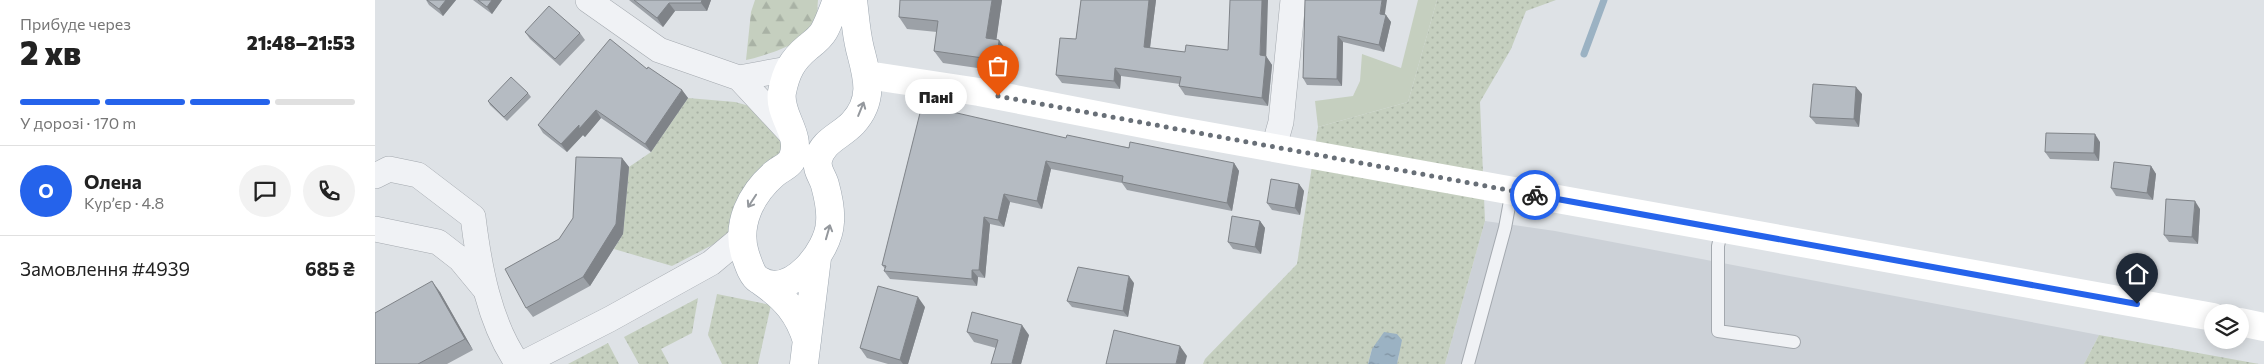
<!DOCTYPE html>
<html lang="uk">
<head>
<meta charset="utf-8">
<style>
	:root { --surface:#fff; --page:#f2f2f2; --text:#222; --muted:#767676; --line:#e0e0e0; --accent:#2563eb }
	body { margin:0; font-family:Commissioner,sans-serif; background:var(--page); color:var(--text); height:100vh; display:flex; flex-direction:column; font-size:19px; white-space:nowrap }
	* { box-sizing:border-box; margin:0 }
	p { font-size:16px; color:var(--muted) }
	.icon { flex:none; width:28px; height:28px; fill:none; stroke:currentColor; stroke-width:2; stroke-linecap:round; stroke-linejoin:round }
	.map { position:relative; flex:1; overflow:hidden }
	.sheet { display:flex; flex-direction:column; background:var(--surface); width:375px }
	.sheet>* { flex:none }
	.buttons { position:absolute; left:1829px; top:304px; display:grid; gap:10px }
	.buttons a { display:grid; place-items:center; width:45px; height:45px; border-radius:50%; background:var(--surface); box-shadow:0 2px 12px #0003; font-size:25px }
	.pin { position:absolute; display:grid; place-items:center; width:42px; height:42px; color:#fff; margin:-51px -21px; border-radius:50% 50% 50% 0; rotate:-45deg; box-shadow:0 0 5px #0007 }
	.pin .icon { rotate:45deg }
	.courier { position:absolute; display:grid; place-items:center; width:50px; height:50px; margin:-25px; border:4px solid #2563eb; border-radius:50%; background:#fff; color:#222; box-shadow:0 1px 6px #0007 }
	.bubble { position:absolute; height:35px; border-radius:18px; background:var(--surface); box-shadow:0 2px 12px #0003; font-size:16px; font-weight:800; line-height:35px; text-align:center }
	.overview em { font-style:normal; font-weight:800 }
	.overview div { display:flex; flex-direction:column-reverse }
	.overview { display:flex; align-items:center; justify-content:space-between; height:85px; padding:0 20px }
	h1 { font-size:32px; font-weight:800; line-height:38px }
	.bar { display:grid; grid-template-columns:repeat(4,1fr); gap:8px 5px; align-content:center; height:60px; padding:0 20px }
	.bar i { height:6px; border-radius:4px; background:var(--line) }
	.bar .selected { background:var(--accent) }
	.bar p { grid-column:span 4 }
	.line { display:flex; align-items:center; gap:12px; padding:0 20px; border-top:1px solid var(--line) }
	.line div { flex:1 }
	.round { display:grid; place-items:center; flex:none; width:52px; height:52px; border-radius:26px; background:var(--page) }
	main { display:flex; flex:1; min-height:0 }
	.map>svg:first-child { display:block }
	.built { fill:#ccd1d7 }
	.grass { fill:url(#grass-dots) }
	.forest { fill:url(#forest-firs) }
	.green { fill:#c5cfbf }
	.water { fill:url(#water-ripples) }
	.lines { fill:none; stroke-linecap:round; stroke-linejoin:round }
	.stream { stroke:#9bb2c3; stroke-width:7 }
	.lane-casing { stroke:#a4a9af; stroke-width:14 }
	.street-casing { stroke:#a4a9af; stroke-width:26 }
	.primary-casing { stroke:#9ea7b0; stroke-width:29 }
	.lane { stroke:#f0f2f5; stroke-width:12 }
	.street { stroke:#f0f2f5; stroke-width:25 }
	.secondary { stroke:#fff; stroke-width:28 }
	.primary { stroke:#fff; stroke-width:28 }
	.wall { fill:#9ca1a7 }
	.shaded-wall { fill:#7f8388 }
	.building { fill:#b5bbc2; stroke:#7f8388 }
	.oneway { stroke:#94989d }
	.done { stroke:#686f77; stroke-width:5; stroke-dasharray:0 9 }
	.route { stroke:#2563eb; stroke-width:6 }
</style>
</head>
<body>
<main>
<section class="sheet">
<div class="overview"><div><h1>2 хв</h1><p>Прибуде через</p></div><em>21:48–21:53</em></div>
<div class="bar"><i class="selected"></i><i class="selected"></i><i class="selected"></i><i></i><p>У дорозі · 170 m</p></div>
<div class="line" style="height:90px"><b class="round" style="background:var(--accent);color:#fff">О</b><div><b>Олена</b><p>Кур’єр · 4.8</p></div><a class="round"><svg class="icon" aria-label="chat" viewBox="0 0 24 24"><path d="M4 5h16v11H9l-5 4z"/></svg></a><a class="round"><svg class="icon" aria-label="phone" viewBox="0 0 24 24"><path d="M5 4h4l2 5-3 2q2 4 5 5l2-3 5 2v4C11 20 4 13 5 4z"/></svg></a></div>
<div class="line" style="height:65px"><div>Замовлення #4939</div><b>685 ₴</b></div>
</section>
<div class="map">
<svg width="1889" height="364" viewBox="0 0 1889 364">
	<defs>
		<pattern id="grass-dots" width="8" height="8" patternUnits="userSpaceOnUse" patternTransform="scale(1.25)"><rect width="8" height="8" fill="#c5cfbf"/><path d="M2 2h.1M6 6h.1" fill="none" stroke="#a9b2a5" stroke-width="1.8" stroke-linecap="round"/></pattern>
		<pattern id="forest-firs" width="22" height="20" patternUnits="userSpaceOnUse" patternTransform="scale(1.25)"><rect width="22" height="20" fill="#c5cfbf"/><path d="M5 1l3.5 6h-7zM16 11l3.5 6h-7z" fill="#a9b2a5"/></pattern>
		<pattern id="water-ripples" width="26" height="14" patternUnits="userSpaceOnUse" patternTransform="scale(1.25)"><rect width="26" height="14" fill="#9bb2c3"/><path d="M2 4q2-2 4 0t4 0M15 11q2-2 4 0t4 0" fill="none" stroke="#7e91a0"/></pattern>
	</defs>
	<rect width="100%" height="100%" fill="#dee2e6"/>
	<path class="built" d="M1110,221L1180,231L1724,335L1709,364H1070Z"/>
	<path class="grass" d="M1062,0H1181L1151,11L1136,49L1105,102L1110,221L1070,364H1022L1024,355L997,349L993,364H828L830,359L922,264L943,127L1033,102Z
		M313,98L360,102L396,112L419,137L368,229L297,266L239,249L248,234L254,167L276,152Z
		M342,294L396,305L383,364H347L333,335Z
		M323,298L317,333L286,349L294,364H264L249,337Z
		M1724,335L1884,364H1709Z
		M233,343L244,364H193Z"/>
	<path class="forest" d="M380,0H443C442,8 443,21 439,28C432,42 387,57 371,60L376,12Z"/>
	<path class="green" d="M1043,0H1062L1033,102L943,127L940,101L978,96L985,81L987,54L1026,68Z"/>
	<path class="water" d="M1009,332L1022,334L1027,340L1022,364H993L997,349Z"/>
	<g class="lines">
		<path class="stream" d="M1209,54L1229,0"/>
		<g class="lane-casing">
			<path id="lane" d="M1347,229L1343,246V331L1419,342
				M1093,364L1130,228L1137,190"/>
		</g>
		<g class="street-casing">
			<path id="street" d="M213,0L284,50L364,78L417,135
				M364,78L413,69
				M899,147L906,122L918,0
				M0,176L14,169L43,175L98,217C104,266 114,323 143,364
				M0,229L63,242L85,259L109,288
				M147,364L235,319L336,263L367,237"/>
		</g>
		<g class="primary-casing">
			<path id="primary" d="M462,0C458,10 454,22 449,31C445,38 438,43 433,47C417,60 411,72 407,92C403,115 427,134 418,157C415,166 406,168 399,174C376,194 361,224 370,254C373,263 377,276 384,280C415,300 454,251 455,222C456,211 453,196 450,185C448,177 441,170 443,160C447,141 466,136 478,123C500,99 492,76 485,49C481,33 480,16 478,0
				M387,282C410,298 424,314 432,341
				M429,364L442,258"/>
		</g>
		<use href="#lane" class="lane"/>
		<use href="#street" class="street"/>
		<path class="secondary" d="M492,75L604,92L794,129L1838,317
			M1865,322L1889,327"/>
		<use href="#primary" class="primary"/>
	</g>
	<path class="wall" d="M51,0H81L68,16L54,5Z
		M98,0H127L117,14Z
		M254,0H336L332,11H300L288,27Z
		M627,0L621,40L633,52L630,72L568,63L559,51L562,32L532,29L524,17Z
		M706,0H781L775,48L810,52L891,56L897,65L893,106L810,95L804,86L805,84L746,76L745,89L687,83L681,75L701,39Z
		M930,0L1010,15L1016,22L1009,52L968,42L967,86L932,85L928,78Z
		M150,32L205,33L210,40L185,66L155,39Z
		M272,69L307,90L313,98L276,152L226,118L210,137L208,135L192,152L168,133L163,125Z
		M153,93L156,97L132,121L115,105L113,101Z
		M1487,94L1484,127L1441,124L1435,117Z
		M691,138L859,163L864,171L857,211L752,190L747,183L676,169L667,209L635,202L629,227L615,224L610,278L603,277L602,286L515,279L509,271L510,269L507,265Z
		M1725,142L1724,161L1675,159L1670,152Z
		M247,158L254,167L248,234L215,286L158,317L151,308L184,239Z
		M1776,166L1781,174L1778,200L1741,196L1736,188Z
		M924,184L929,191L925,215L897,210L892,203Z
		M1825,209L1823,244L1794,242L1789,235Z
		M885,221L890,228L886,254L858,249L853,242Z
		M759,283L753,317L697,307L692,301Z
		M65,292L98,350L72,364H0Z
		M550,307L533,364H513L492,358L485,348Z
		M592,332L654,335L646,364H616L621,348L599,342Z"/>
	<path class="shaded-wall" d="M71,0H81L68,16L64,9Z
		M117,0H127L117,14L112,7Z
		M327,0H336L332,11L326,3Z
		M617,0H627L620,50L611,38Z
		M774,0H781L774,55L769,47Z
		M887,0H893L891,64L885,55Z
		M1007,0H1012L1009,20L1005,14Z
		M294,3L300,11L288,27L282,18Z
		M1011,15L1016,22L1009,52L1004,45Z
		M963,36L968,42L967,86L962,79Z
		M624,40L633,52L630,72L622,60Z
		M891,56L897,65L893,106L887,98Z
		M740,68L746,76L745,89L739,81Z
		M1481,87L1487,94L1484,127L1479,119Z
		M307,90L313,98L276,152L270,144Z
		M221,110L226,118L210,137L208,135L192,152L186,144L204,125Z
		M1720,134L1725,142L1724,161L1719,153Z
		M247,158L254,167L248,234L215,286L208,277Z
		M671,161L676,169L667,209L662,201Z
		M859,163L864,171L857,211L852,203Z
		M1776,166L1781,174L1778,200L1772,193Z
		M924,184L929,191L925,215L920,208Z
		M629,194L635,202L629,227L623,220Z
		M1820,201L1825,209L1823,244L1817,237Z
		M609,217L615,224L610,278L604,270Z
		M885,221L890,228L886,254L880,247Z
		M597,270L603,277L602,286L597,279Z
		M754,276L759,283L753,317L748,311Z
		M57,281L65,292L98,350L90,339Z
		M543,297L550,307L533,364H528L525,360Z
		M647,325L654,335L646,364H638L637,363Z
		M805,346L812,356L810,364H801Z"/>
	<path class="building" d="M52,0H71L64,9Z
		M103,0H117L112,7Z
		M259,0H327L326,3H294L282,18Z
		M525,0H617L611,38L624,40L622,60L559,51L563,21L524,17Z
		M706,0H774L769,47L810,52L811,45L853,50L855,0H887L885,55L891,56L887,98L804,86L806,77L740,68L739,81L681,75L685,38L701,39Z
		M930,0H1007L1005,14L1011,15L1004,45L963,36L962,79L928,78Z
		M174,6L205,33L180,59L150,32Z
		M235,39L272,69L273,67L307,90L270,144L221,110L204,129V125L186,144L163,125Z
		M136,77L153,93L129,117L113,101Z
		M1438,84L1481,87L1479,119L1435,117Z
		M547,105L691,138L692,135L754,148L755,142L859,163L852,203L747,182L748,176L671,161L662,201L629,194L623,220L609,217L604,270H597V279L509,271L511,266L507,265Z
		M1671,133L1720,134L1719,153L1670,152Z
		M201,157L247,158L241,224L208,277L151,308L130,269L184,239L198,218Z
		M1739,162L1776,166L1772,193L1736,188Z
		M896,179L924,184L920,208L892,203Z
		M1791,199L1820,201L1817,237L1789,235Z
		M857,216L885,221L880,247L853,242Z
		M703,267L754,276L748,311L692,301Z
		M57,281L90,339L43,364H0V313Z
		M503,286L543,297L525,360L485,348Z
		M597,312L647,325L637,363L641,364H616L623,340L592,332Z
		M739,330L805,346L801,364H731Z"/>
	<defs><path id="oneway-shaft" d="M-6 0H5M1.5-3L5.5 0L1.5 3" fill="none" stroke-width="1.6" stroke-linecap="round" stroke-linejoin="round" transform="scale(1.25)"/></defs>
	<g class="oneway">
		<use href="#oneway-shaft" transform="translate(486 109) rotate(-68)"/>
		<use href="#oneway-shaft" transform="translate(377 201) rotate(123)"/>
		<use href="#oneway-shaft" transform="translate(453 232) rotate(-74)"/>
	</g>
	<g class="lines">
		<path class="done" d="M623,96L1160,195"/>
		<path class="route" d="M1160,195L1762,304"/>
	</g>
</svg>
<div class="buttons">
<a><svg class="icon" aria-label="layers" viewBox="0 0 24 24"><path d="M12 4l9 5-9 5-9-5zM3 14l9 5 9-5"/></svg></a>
</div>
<div class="pin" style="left:623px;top:96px;background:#ea580c"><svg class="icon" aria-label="bag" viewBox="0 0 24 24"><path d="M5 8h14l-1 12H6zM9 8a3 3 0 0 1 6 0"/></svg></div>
<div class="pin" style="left:1762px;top:304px;background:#1f2937"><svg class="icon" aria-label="home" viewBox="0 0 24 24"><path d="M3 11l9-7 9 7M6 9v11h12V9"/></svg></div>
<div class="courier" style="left:1160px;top:195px"><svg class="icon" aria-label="bike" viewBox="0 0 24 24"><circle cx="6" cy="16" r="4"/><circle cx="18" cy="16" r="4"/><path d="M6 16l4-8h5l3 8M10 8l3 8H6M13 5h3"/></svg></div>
<div class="bubble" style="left:530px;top:79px;width:62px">Пані</div>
</div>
</main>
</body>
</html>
